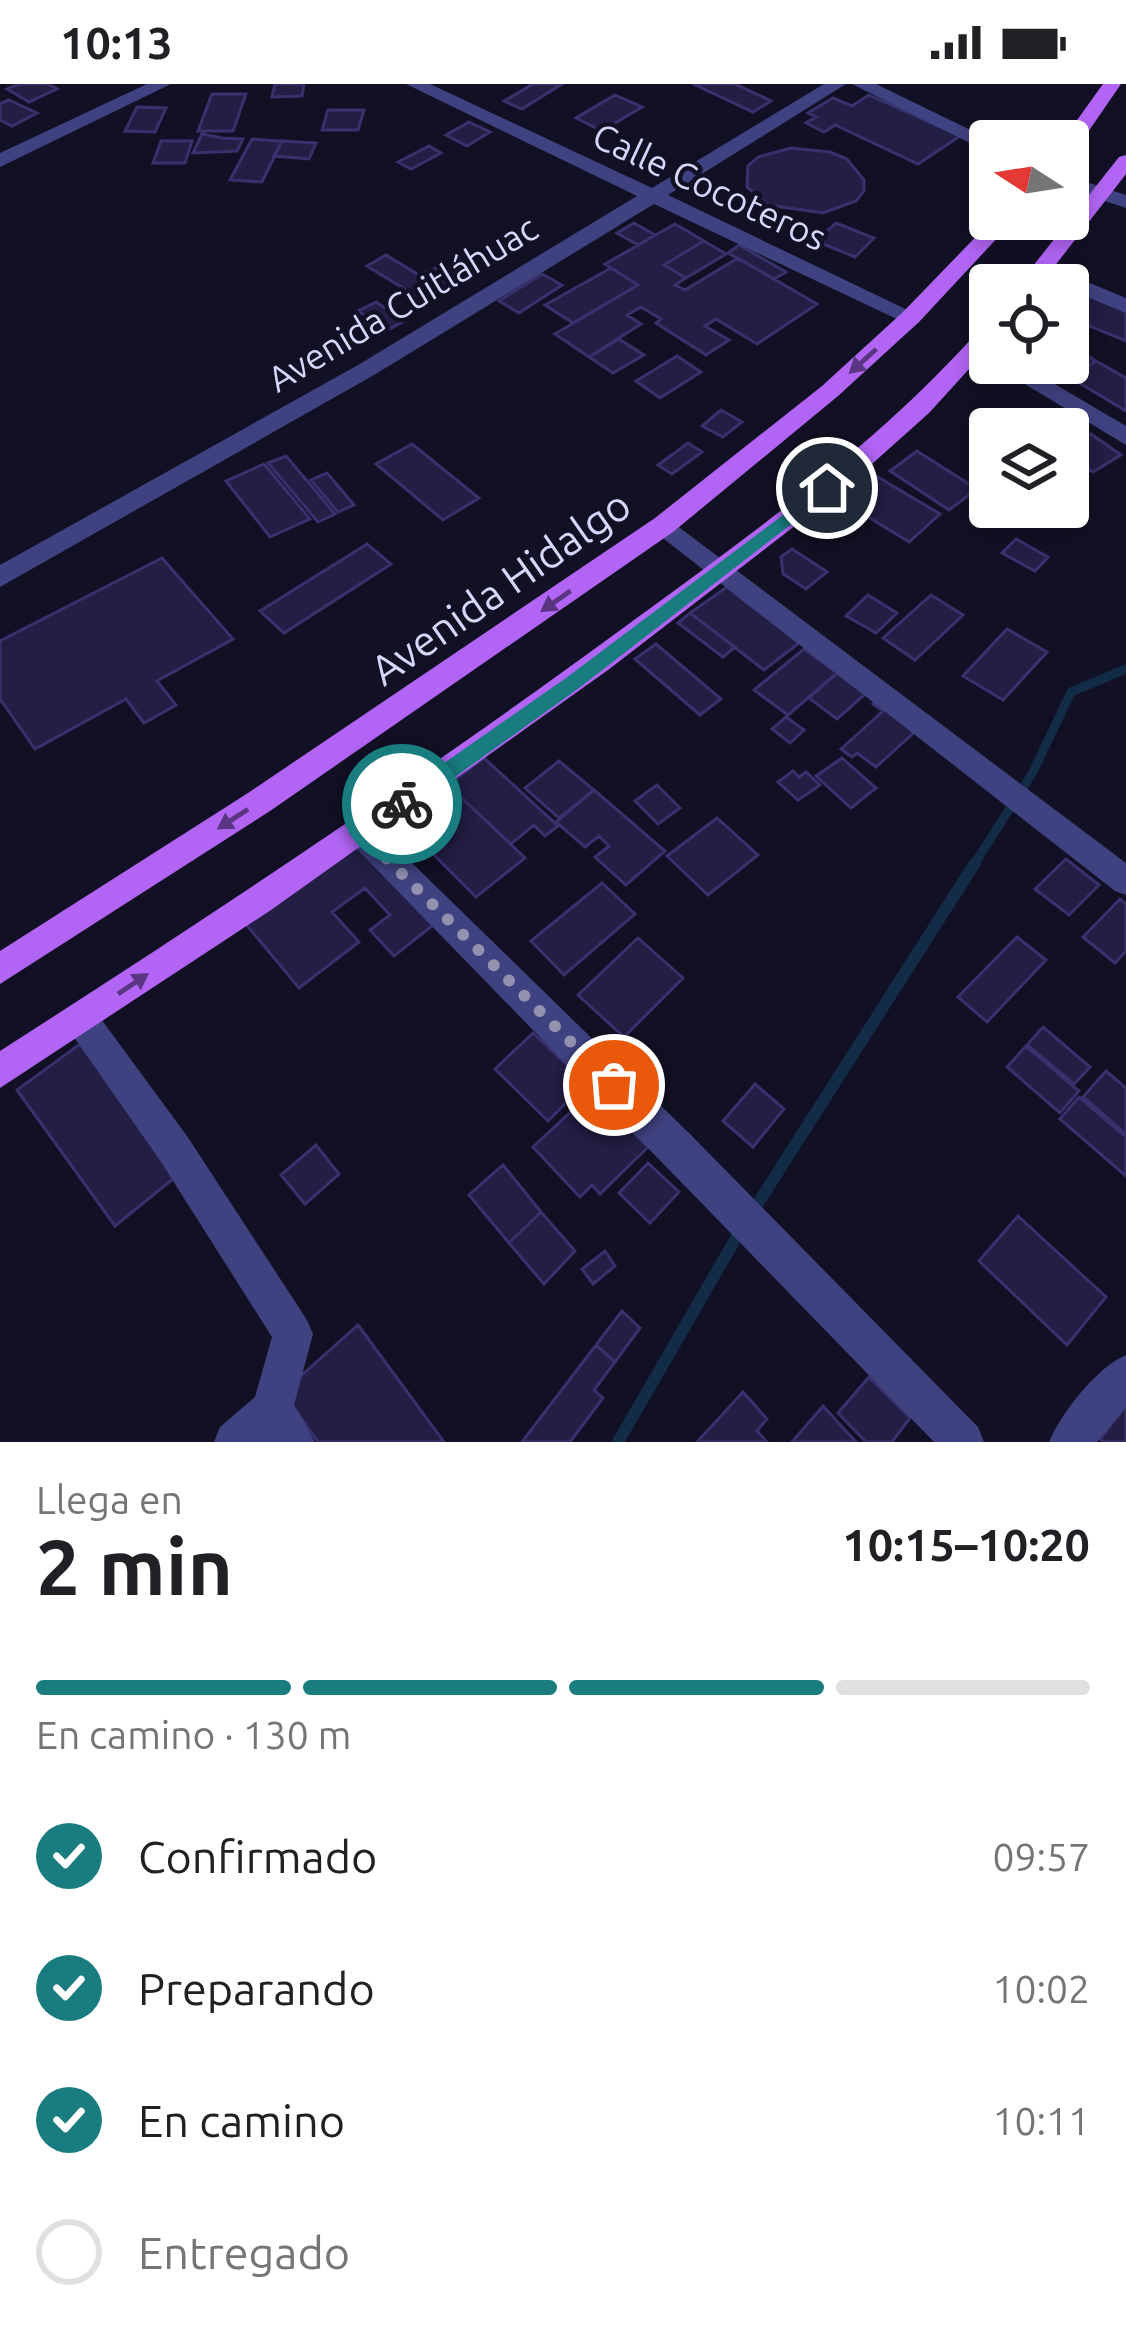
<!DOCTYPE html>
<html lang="es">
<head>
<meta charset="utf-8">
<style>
	:root { --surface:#fff; --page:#f6f6f6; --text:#202124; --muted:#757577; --line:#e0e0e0; --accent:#197c7f }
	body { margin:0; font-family:Ubuntu,sans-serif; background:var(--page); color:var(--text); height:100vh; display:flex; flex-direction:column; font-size:45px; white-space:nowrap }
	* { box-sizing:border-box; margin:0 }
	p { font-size:39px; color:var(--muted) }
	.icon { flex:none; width:66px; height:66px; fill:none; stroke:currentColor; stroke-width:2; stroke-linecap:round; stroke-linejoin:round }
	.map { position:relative; height:1358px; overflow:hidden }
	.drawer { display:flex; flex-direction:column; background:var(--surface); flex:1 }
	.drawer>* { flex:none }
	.needle { width:78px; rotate:282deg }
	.controls { position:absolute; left:969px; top:36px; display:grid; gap:24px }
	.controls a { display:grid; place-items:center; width:120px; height:120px; border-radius:12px; background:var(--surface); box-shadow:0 6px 18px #0003; font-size:60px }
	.pin { position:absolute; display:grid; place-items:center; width:102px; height:102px; color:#fff; margin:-51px; border:6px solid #fff; border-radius:50%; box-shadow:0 3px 12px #0007 }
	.courier { position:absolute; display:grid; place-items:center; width:120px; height:120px; margin:-60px; border:9px solid #197c7f; border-radius:50%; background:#fff; color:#222; box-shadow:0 3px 15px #0007 }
	.head em { font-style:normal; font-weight:700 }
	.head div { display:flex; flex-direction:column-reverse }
	.head { display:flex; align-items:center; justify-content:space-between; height:204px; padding:0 36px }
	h1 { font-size:78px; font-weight:700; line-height:90px }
	.bar { display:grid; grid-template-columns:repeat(4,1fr); gap:18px 12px; align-content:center; height:144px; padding:0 36px }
	.bar i { height:15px; border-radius:9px; background:var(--line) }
	.bar .active { background:var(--accent) }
	.bar p { grid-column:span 4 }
	ol { padding:0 36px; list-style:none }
	li { display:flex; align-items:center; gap:36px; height:132px }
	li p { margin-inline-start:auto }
	li .icon { padding:12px; border-radius:50%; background:var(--accent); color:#fff; stroke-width:4 }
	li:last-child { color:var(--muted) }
	li i { width:66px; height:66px; border:6px solid var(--line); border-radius:50% }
	.status { display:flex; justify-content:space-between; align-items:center; height:84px; padding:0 60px; background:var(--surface); direction:ltr }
	.status svg { height:33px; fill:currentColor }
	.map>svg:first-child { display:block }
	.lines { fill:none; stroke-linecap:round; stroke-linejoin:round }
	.stream-far1 { stroke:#122b47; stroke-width:9 }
	.stream { stroke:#122b47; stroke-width:12 }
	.building { fill:#221e44; stroke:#38316e; stroke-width:3 }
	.minor { fill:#3f4280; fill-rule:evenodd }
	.major { fill:#b265f4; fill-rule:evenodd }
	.oneway { fill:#5a3682 }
	.route { fill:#197c7f }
	.done { stroke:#9291b0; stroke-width:12; stroke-dasharray:0 21.6 }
	.labels { text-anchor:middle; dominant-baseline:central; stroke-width:9; stroke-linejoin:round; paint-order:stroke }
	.far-street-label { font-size:36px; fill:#d7d6fc; stroke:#121024 }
	.street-label { font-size:42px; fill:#d7d6fc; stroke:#121024 }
</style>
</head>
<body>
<div class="status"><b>10:13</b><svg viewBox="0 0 49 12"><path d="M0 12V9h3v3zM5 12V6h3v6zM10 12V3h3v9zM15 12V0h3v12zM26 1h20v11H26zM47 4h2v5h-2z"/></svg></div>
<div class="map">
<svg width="1126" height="1358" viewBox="0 0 1126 1358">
	<rect width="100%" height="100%" fill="#121024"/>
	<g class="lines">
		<path class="stream-far1" d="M973,782L1033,688L1071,608L1126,585"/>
		<path class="stream" d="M753,1127L975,779
			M618,1358L743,1142"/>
	</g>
	<path class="building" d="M19,0H48L57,5L29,18L7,5Z
		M275,0H304L302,12L272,13Z
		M533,0H562L522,25L504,17Z
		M693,0H735L771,17L753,28Z
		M212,10H246L233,47H198Z
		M615,11L642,23L602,47L576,34Z
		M869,11L960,52L918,80L835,41L824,48L806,39L816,33L808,29L833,14L852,22Z
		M9,16L37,29L12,42L0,36V20Z
		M137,23L166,24L155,48L125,47Z
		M328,26H364L358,46H322Z
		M469,38L490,48L467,62L446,51Z
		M202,50L222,54L243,55L237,67L193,69Z
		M252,55L282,57L262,98L230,96Z
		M161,57H192L185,79H153Z
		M282,57L316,59L309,75L274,72Z
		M429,62L441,69L411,85L398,78Z
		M791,64L830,68L847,75L864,96V107L856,117L823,129L768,121L747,103L748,82L758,73Z
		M634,139L655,151L638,161L617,149Z
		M836,139L874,154L855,173L816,157Z
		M675,140L704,157L664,181L686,194L675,201L685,206L738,174L817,220L757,260L716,235L705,242L729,256L706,271L656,239L661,235L641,223L627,231L641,240L589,273L555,250L638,201L605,180Z
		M704,157L726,170L686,194L664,181Z
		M739,161L786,188L774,195L728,169Z
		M386,171L419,191L441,182L467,197L429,220L367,182Z
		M611,184L638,201L573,239L545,221Z
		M542,190L562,201L519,229L499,217Z
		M1068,203L1126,227V257L1068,233Z
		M376,218L404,237L386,247L358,227Z
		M619,255L644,271L613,289L589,273Z
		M1068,260L1096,277L1071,294L1044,279H1068Z
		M677,272L701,288L660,314L636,297Z
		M1096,277L1126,294V327L1071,294Z
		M721,326L742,338L723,353L702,342Z
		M1091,350L1121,371L1093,388L1068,370V363Z
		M688,359L702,368L672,390L658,381Z
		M412,360L479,414L443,436L376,380Z
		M917,367L977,405L949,426L890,387Z
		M286,372L335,430L318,438L268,379Z
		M264,380L310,435L270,453L226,397Z
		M866,386L940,430L909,458L834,412Z
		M327,389L354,421L338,428L311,396Z
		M1016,455L1048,473L1035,487L1002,469Z
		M367,460L391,480L284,549L260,527Z
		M792,465L827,488L806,505L783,490L781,473Z
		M162,474L233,555L157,597L176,621L144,639L126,615L35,665L0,615V557Z
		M727,503L799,559L764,586L690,529Z
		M868,511L897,529L876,549L846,532Z
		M931,511L963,531L915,576L883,554Z
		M690,529L735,563L723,573L678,539Z
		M1007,545L1047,568L1003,616L963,592Z
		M656,560L721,615L700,631L635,575Z
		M804,565L837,589L788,631L754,606Z
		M837,589L865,610L837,635L809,614Z
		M878,615L919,644L876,683L857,669L852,673L841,665L883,627L873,620Z
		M786,633L804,646L790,659L772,645Z
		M484,674L558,742L545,752L534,741L511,760L448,701Z
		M842,674L876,704L851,724L816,692Z
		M559,677L594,706L559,734L525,704Z
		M793,687L799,693L806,688L820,701L798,716L778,698Z
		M448,701L525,774L476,813L399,736Z
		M657,701L680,724L658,740L635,717Z
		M594,706L665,767L626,801L595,773L609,762L599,752L585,763L556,738Z
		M717,734L758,771L708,811L667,772Z
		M360,756L437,838L394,872L370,846L390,831L365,804L332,828L359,858L299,904L245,839Z
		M1066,775L1099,801L1069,831L1035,805Z
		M602,799L635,830L564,891L531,857Z
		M1120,815L1126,820V867L1115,879L1083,853Z
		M1017,853L1046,876L987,938L958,913Z
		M638,854L683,894L624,953L578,911Z
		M1043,943L1090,983L1074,1000L1027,961Z
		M533,949L586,999L548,1037L495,985Z
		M80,960L179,1090L115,1142L17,1006Z
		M1026,962L1079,1007L1060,1029L1007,983Z
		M1106,987L1126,1004V1050L1083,1013Z
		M755,1000L784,1025L753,1063L723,1037Z
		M592,1008L648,1063L600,1110L592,1101L580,1113L533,1063Z
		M1079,1013L1126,1053V1092L1060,1035Z
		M316,1061L339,1090L305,1120L281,1091Z
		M648,1079L679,1108L650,1139L619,1109Z
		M503,1081L541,1128L509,1159L469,1111Z
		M541,1128L575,1167L544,1200L509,1159Z
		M1018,1132L1106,1213L1067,1261L979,1177Z
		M605,1167L615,1182L593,1200L582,1185Z
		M622,1227L640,1244L615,1278L596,1261Z
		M358,1241L444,1358H318L283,1308Z
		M596,1261L615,1278L594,1306L603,1314L570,1358H522Z
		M869,1293L910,1334L892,1358H866L838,1329Z
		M743,1308L767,1335L757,1347L767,1358H697Z
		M1126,1321V1358H1104L1100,1355Z
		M823,1322L856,1358H792Z"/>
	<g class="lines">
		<path class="minor" d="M147,0H171L0,83V69Z
			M406,0H430L652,104L824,0H846L668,111L922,233L919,238H903L654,120L374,291L0,503V481L358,281L637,112Z
			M852,0H876L993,57L990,69Z
			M1068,92L1126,111V124L1068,105Z
			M1041,179L1126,214V229L1068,205V201L1033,191L1030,186Z
			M990,279H1019L1126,342V361Z
			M664,432L1126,779V811L1115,807L655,448L651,441L655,434Z
			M361,736L372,740L691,1051L978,1343L984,1358H934L350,758L345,749L350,740Z
			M81,919L93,924L187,1052L307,1236L313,1250L294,1321L315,1358H214L220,1343L255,1313L272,1253L161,1078L69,946L64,935L69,924Z
			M1126,1271V1323L1097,1358H1049C1061,1329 1097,1283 1126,1271Z"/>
		<path class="major" d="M1103,0H1121L1075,67L1068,69V57H1062Z
			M1126,71V90L1040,201H1018L1119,73Z
			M993,135H1015L919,238L838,312L673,448L270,727L0,900V867L248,709L655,434L822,302L903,228Z
			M990,241V262L929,329L853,397L608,586L271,826L0,1004V967C215,829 428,688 634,536C757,446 880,358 982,243Z"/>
	</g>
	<defs><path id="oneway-solid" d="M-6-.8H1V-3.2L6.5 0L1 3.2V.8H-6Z" transform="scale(3)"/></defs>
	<g class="oneway">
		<use href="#oneway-solid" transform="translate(863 277) rotate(138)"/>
		<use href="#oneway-solid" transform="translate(556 517) rotate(145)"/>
		<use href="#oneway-solid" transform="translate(233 735) rotate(147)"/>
		<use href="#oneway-solid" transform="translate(133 900) rotate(-34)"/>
	</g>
	<path class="route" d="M827,398L835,404L833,408L579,604L409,726H394V714L566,594Z"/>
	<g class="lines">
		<path class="done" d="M402,720L361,749L614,1001"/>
	</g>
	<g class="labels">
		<g class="far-street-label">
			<text transform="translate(710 102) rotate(25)">Calle Cocoteros</text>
			<text transform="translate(402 219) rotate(-31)">Avenida Cuitláhuac</text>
		</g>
		<g class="street-label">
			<text transform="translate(500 503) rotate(-35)">Avenida Hidalgo</text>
		</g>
	</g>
</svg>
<div class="controls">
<a><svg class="needle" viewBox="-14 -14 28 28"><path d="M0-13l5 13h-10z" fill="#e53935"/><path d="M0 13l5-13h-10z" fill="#757577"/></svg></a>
<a><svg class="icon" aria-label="locate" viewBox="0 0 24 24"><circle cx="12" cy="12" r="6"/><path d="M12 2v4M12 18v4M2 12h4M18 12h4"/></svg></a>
<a><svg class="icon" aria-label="layers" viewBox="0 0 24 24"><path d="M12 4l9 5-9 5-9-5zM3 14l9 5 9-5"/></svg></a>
</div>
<div class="pin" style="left:614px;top:1001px;background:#ea580c"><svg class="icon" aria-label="bag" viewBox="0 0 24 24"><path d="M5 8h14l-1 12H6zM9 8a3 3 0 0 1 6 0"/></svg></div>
<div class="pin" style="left:827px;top:404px;background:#1f2937"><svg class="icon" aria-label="home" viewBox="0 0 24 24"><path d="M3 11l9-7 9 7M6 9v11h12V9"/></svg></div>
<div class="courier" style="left:402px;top:720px"><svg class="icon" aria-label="bike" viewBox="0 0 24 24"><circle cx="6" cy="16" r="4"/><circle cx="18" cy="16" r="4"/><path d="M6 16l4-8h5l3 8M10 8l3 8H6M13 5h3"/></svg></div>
</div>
<section class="drawer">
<div class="head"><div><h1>2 min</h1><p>Llega en</p></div><em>10:15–10:20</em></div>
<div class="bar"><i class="active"></i><i class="active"></i><i class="active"></i><i></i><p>En camino · 130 m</p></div>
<ol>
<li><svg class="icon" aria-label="check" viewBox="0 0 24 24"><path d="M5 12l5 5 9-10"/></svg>Confirmado<p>09:57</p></li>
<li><svg class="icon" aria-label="check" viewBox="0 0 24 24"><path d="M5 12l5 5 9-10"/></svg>Preparando<p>10:02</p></li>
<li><svg class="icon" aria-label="check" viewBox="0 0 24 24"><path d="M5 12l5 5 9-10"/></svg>En camino<p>10:11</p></li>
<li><i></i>Entregado</li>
</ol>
</section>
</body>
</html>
